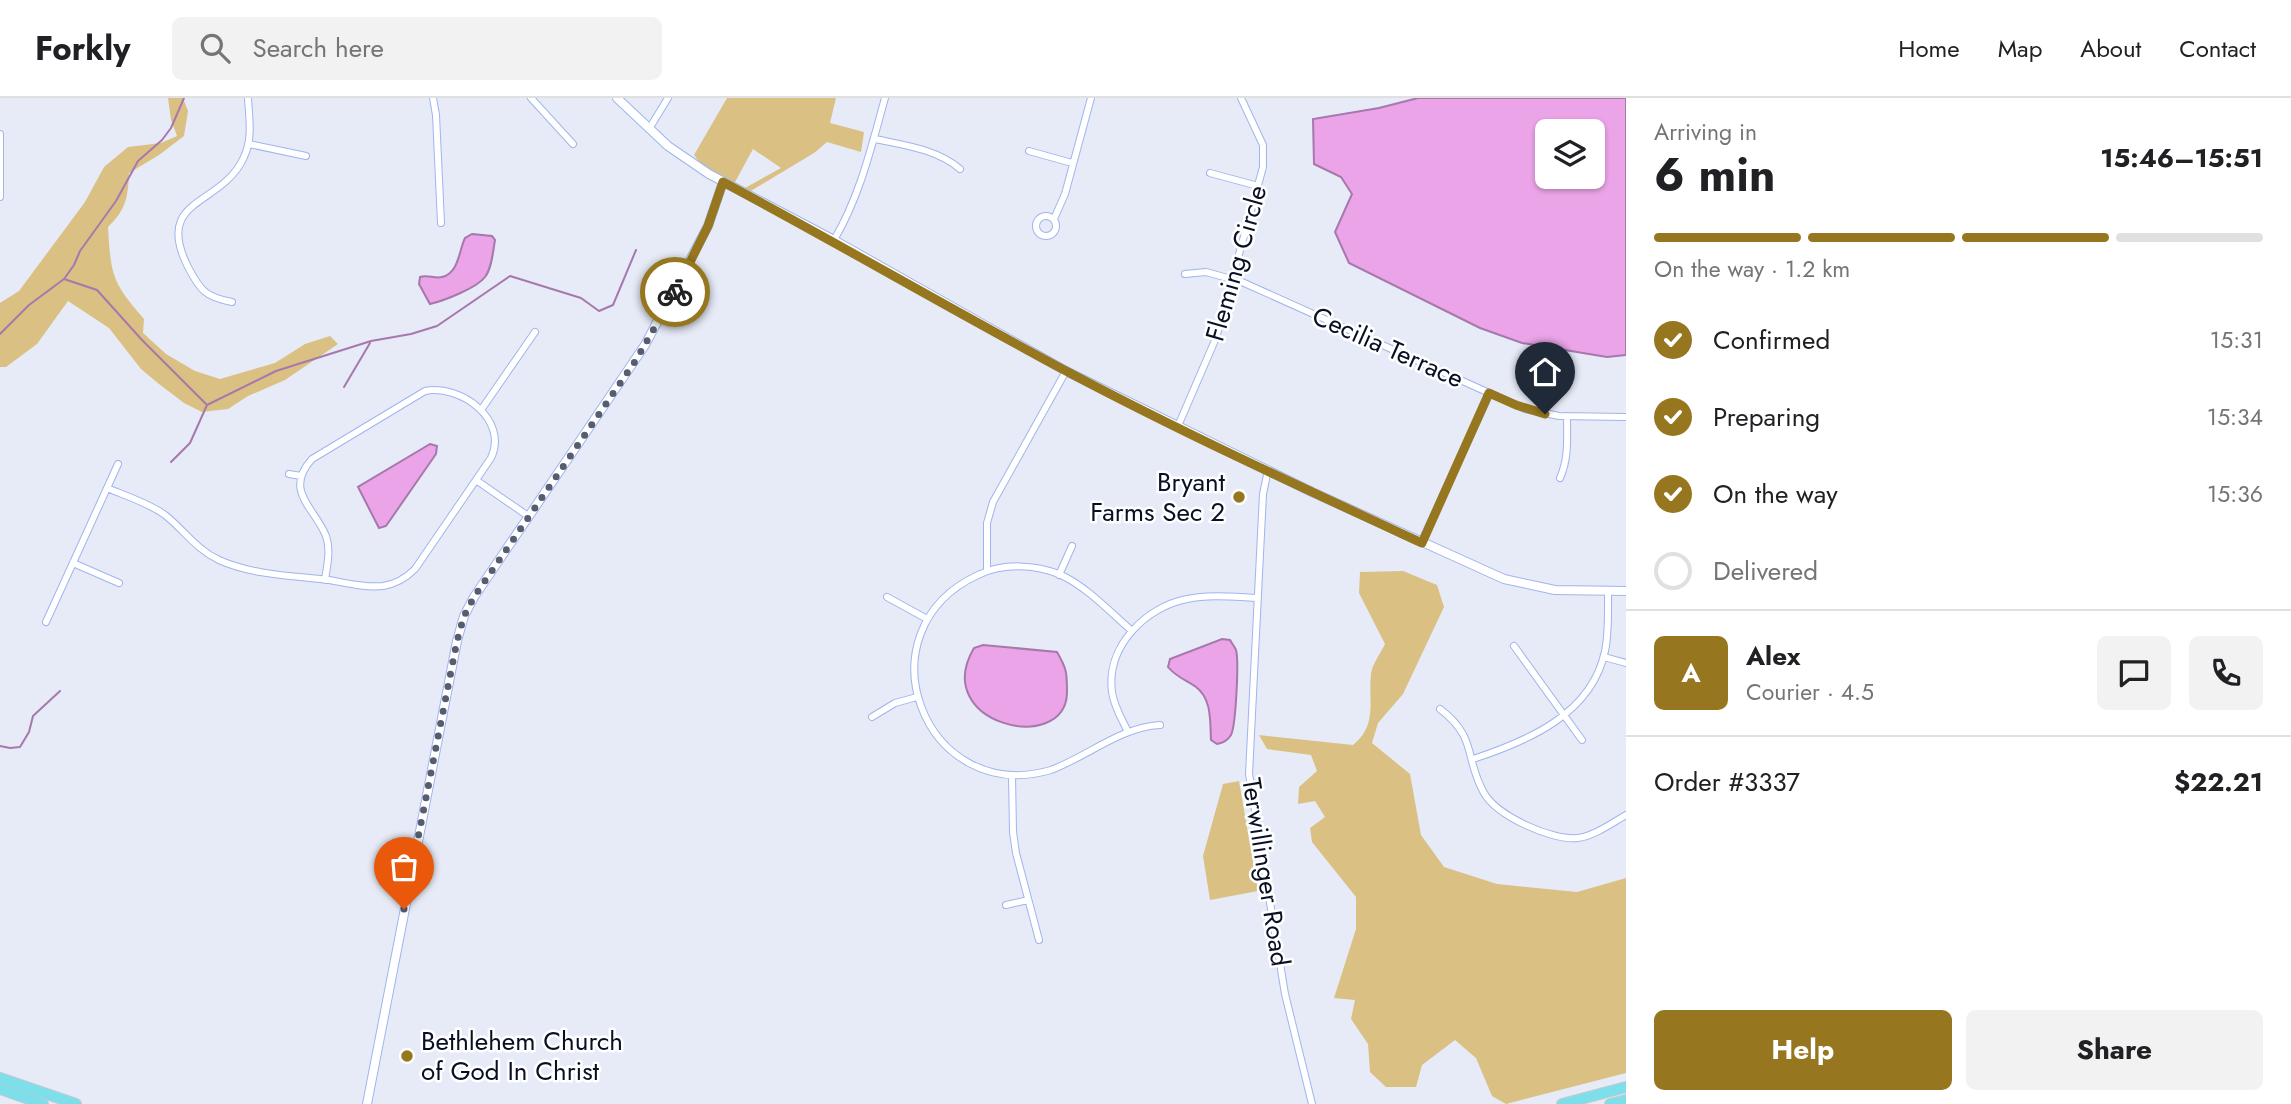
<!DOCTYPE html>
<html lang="en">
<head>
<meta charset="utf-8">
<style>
	:root { --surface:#fff; --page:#f2f2f2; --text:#202124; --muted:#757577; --line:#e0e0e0; --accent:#96771f }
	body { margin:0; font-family:Jost,sans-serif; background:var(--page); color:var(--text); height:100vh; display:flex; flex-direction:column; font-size:26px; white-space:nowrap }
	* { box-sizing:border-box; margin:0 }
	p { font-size:23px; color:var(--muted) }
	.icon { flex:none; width:38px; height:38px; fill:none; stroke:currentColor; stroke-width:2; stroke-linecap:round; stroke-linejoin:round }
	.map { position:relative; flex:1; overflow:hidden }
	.details { display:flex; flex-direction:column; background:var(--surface); width:665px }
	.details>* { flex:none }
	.buttons { position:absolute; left:1535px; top:21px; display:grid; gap:14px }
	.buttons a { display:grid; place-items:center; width:70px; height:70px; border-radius:10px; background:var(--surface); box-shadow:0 2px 5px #0004; font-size:35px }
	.pin { position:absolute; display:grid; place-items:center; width:60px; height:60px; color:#fff; margin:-72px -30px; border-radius:50% 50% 50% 0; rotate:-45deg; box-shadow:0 0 7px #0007 }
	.pin .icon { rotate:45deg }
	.courier { position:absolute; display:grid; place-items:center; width:70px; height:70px; margin:-35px; border:5px solid #96771f; border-radius:50%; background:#fff; color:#222; box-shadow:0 2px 9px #0007 }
	.summary em { font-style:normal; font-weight:700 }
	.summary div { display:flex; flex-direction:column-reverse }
	.summary { display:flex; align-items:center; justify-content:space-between; height:119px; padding:0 28px }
	h1 { font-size:46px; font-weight:700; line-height:52px }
	.bar { display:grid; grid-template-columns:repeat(4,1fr); gap:10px 7px; align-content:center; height:84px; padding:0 28px }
	.bar i { height:9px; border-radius:5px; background:var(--line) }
	.bar .active { background:var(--accent) }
	.bar p { grid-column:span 4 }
	.line { display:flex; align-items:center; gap:18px; padding:0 28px; border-top:2px solid var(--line) }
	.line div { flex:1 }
	.round { display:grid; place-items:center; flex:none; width:74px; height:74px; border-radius:10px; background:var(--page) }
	ol { padding:0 28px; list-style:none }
	li { display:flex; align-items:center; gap:21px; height:77px }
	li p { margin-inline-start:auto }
	li .icon { padding:7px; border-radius:50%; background:var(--accent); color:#fff; stroke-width:4 }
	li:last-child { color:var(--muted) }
	li i { width:38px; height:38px; border:4px solid var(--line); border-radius:50% }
	.primary-button { display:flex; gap:14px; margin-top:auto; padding:14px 28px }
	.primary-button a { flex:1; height:80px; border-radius:10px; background:var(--accent); color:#fff; font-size:28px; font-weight:700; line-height:80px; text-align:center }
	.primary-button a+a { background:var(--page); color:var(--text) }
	header { display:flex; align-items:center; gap:42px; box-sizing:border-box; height:98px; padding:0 35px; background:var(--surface); border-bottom:2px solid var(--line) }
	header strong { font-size:33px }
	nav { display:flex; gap:38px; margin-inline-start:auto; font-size:24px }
	.search { width:490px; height:63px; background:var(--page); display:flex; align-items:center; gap:18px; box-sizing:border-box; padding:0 24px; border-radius:10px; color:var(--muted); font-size:26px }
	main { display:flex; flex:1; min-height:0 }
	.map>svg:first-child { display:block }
	.green { fill:#dac183 }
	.water { fill:#eaa4e7; stroke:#a678ac; stroke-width:2; fill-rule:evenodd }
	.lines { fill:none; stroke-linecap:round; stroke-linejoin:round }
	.stream { stroke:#a678ac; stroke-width:2 }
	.minor-casing { stroke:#9fb5ed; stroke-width:8 }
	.tertiary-casing { stroke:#9fb5ed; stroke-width:10 }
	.primary-casing { stroke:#c9cacf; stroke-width:12 }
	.minor { stroke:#fff; stroke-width:6 }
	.tertiary { stroke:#fff; stroke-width:8 }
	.primary { stroke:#7ddfea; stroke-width:10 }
	.done { stroke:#565d6e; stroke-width:7; stroke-dasharray:0 12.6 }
	.route { stroke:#96771f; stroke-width:9 }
	.poi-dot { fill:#96771f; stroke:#fff; stroke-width:2.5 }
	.labels { text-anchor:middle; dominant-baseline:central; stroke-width:5; stroke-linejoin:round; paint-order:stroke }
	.street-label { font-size:26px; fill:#091024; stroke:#fff }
	.poi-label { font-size:26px; fill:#091024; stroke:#fff; text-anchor:end }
</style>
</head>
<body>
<header>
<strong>Forkly</strong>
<div class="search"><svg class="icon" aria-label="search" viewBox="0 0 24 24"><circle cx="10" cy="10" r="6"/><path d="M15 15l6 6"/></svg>Search here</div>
<nav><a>Home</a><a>Map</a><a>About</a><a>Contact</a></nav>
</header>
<main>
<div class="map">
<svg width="1626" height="1006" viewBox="0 0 1626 1006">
	<rect width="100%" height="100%" fill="#e6ebf7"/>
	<path class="green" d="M168,0H183L188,13L184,38L159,57L129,75C128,99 126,112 108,129C111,178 112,184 144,221L143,235L166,256L195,273L220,281L275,265L305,246L330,238L338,246L285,282L248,298L228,311L202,314L184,305L159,286L141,271L109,230L68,203L37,246L6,269H0V205L19,193L85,104L104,69L128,49L161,45L177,38L171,22Z
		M727,0H836L830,25L864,34L861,54L827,44L814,55L749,94L743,91L781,70L753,51L734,86L700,65L694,57Z
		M1403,473L1437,487L1444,509L1403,596L1378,625L1372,645L1410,676L1421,737L1444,769L1497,786L1577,794L1626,780V975L1506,1006L1492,998L1476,960L1455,942L1422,967L1416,989H1386L1370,974L1368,946L1351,921L1355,902L1334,900L1356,831V799L1312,744L1310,730L1325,719L1315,703L1298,706L1299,689L1317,673L1311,657L1267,651L1259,637L1353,647C1378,627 1368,603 1371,576C1372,566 1381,555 1385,546L1359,495L1360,474Z
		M1239,683L1258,793L1210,802L1203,758L1223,686Z"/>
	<path class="water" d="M1418,0H1626V257L1607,259L1522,245L1480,230L1349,165L1335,134L1352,96L1341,79L1314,66L1313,21L1379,10ZM1547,33H1592V79H1547Z
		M472,136L492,138L495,142C493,153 492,170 485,179C477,190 443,203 430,206L419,186L420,179C428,176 434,181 442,179C459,175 459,152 465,140Z
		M430,346L437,348L436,356L386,428L379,430L358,389Z
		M1222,541L1230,542C1231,544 1235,549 1236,552C1239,562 1236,627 1231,637C1228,642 1223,645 1217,646L1211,642C1210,623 1212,601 1196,589C1186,582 1176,579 1168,569L1170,561Z
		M983,547L1057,554C1067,571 1067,575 1067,595C1065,658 929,626 974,550Z"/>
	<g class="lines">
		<path class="stream" d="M64,181L74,167L80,153L116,103L138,63L162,42L171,30L184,0
			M0,236L29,207L64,181L97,192L142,242L206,306
			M344,289L370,245
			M171,364L190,345L207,307L276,273L371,243L411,236L437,228L510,178L581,200L599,213L613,207L636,152
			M0,648L10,650L20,649L29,634L33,618L60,593"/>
		<g class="minor-casing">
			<path id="minor" d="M433,0L436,17L441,125
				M531,0L573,46
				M649,31L668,0
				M0,36V99
				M875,41C903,47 937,51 960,71
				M249,46L306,58
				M1029,53L1072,65
				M1210,75L1258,88
				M1036 128a10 10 0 1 1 20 0a10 10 0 1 1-20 0Z
				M1054,121L1065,96L1091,0
				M834,142C860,98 871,50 885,0
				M1185,176L1206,174L1242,184L1525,311L1559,318L1626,319
				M232,204C205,199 200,192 188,169C153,99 222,109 244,59C253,40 249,20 248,0
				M481,312L535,234
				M1178,328L1216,240L1263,69V47L1241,0
				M1268,372L1263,396L1249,676L1285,896L1312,1006
				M289,376L301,378
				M1560,380C1569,360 1567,340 1567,318
				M476,382L528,418
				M107,390C126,398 149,405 165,417C184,432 197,452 219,462C252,477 294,478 329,482C346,485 365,490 383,488C396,486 406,480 415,471L491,360C509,322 461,286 425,293L312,361C283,393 315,410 326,438C331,452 327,468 325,482
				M1421,445L1490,295
				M73,465L119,485
				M987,473V425L993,404L1066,273
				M1059,477L1072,448
				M887,499L927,521
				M46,524L118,366
				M1132,533C1110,514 1087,489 1061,477C1035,466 1003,465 978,477C857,533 924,709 1051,672C1088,658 1121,629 1160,627
				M1514,548L1582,642
				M1604,559L1626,565
				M1440,611C1478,640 1464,660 1484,695C1497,718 1552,743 1578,740C1594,738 1612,725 1626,717
				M872,619L895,605L917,599
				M1128,634C1122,621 1114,609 1112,594C1106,549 1145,509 1187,501C1210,496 1235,499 1258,500
				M1473,661C1528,643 1592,616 1605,553C1609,534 1608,513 1608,493
				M1012,677L1013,734L1016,755L1039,842
				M1006,807L1028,802"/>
		</g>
		<g class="tertiary-casing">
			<path id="tertiary" d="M617,0L668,48L709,76L834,142L1066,273L1312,394L1504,481L1555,492L1626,493
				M367,1006L457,543L464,518L474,499L645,247L708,128L723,84"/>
		</g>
		<g class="primary-casing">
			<path id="primary" d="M0,980L76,1006
				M0,991L43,1006
				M1562,1006L1626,989
				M1610,1006L1626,1002"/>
		</g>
		<use href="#minor" class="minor"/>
		<use href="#tertiary" class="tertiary"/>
		<use href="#primary" class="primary"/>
	</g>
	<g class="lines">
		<path class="done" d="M404,811L457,543L464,518L474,499L636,262L675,194"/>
		<path class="route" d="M675,194L708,128L723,84C839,146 952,212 1068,274C1183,335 1303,390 1422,445L1489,295L1516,307L1545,316"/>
	</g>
	<g class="poi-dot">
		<circle cx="1239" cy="399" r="7"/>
		<circle cx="407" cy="958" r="7"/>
	</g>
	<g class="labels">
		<g class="street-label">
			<text transform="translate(1236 165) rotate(-74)">Fleming Circle</text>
			<text transform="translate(1388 249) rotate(24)">Cecilia Terrace</text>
			<text transform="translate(1266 774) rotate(81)">Terwillinger Road</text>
		</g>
		<g class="poi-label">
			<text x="1225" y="384">Bryant<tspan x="1225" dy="30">Farms Sec 2</tspan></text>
			<text x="421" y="943" text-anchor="start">Bethlehem Church<tspan x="421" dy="30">of God In Christ</tspan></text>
		</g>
	</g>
</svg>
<div class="buttons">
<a><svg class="icon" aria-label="layers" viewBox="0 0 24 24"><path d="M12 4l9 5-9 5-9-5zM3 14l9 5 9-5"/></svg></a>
</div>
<div class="pin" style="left:404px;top:811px;background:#ea580c"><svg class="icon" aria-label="bag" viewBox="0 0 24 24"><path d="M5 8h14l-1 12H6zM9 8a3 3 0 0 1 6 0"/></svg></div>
<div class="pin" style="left:1545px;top:316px;background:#1f2937"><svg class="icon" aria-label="home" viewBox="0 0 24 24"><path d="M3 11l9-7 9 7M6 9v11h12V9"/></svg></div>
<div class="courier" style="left:675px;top:194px"><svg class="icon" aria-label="bike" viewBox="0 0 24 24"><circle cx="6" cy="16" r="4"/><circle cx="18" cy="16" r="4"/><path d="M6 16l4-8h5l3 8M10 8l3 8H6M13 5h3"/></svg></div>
</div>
<section class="details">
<div class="summary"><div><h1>6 min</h1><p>Arriving in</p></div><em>15:46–15:51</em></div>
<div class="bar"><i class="active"></i><i class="active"></i><i class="active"></i><i></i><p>On the way · 1.2 km</p></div>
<ol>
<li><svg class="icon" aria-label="check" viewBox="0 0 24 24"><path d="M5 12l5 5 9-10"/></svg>Confirmed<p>15:31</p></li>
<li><svg class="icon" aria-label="check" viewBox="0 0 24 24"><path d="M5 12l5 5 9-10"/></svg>Preparing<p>15:34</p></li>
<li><svg class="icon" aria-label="check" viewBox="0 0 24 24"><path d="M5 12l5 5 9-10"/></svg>On the way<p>15:36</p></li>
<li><i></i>Delivered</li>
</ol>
<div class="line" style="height:126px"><b class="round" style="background:var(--accent);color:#fff">A</b><div><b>Alex</b><p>Courier · 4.5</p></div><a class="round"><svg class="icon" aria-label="chat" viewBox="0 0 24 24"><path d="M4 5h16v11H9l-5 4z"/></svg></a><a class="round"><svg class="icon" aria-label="phone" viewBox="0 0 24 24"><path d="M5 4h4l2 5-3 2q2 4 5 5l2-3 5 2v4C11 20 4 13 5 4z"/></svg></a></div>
<div class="line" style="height:91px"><div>Order #3337</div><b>$22.21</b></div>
<div class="primary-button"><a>Help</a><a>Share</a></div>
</section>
</main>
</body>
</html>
